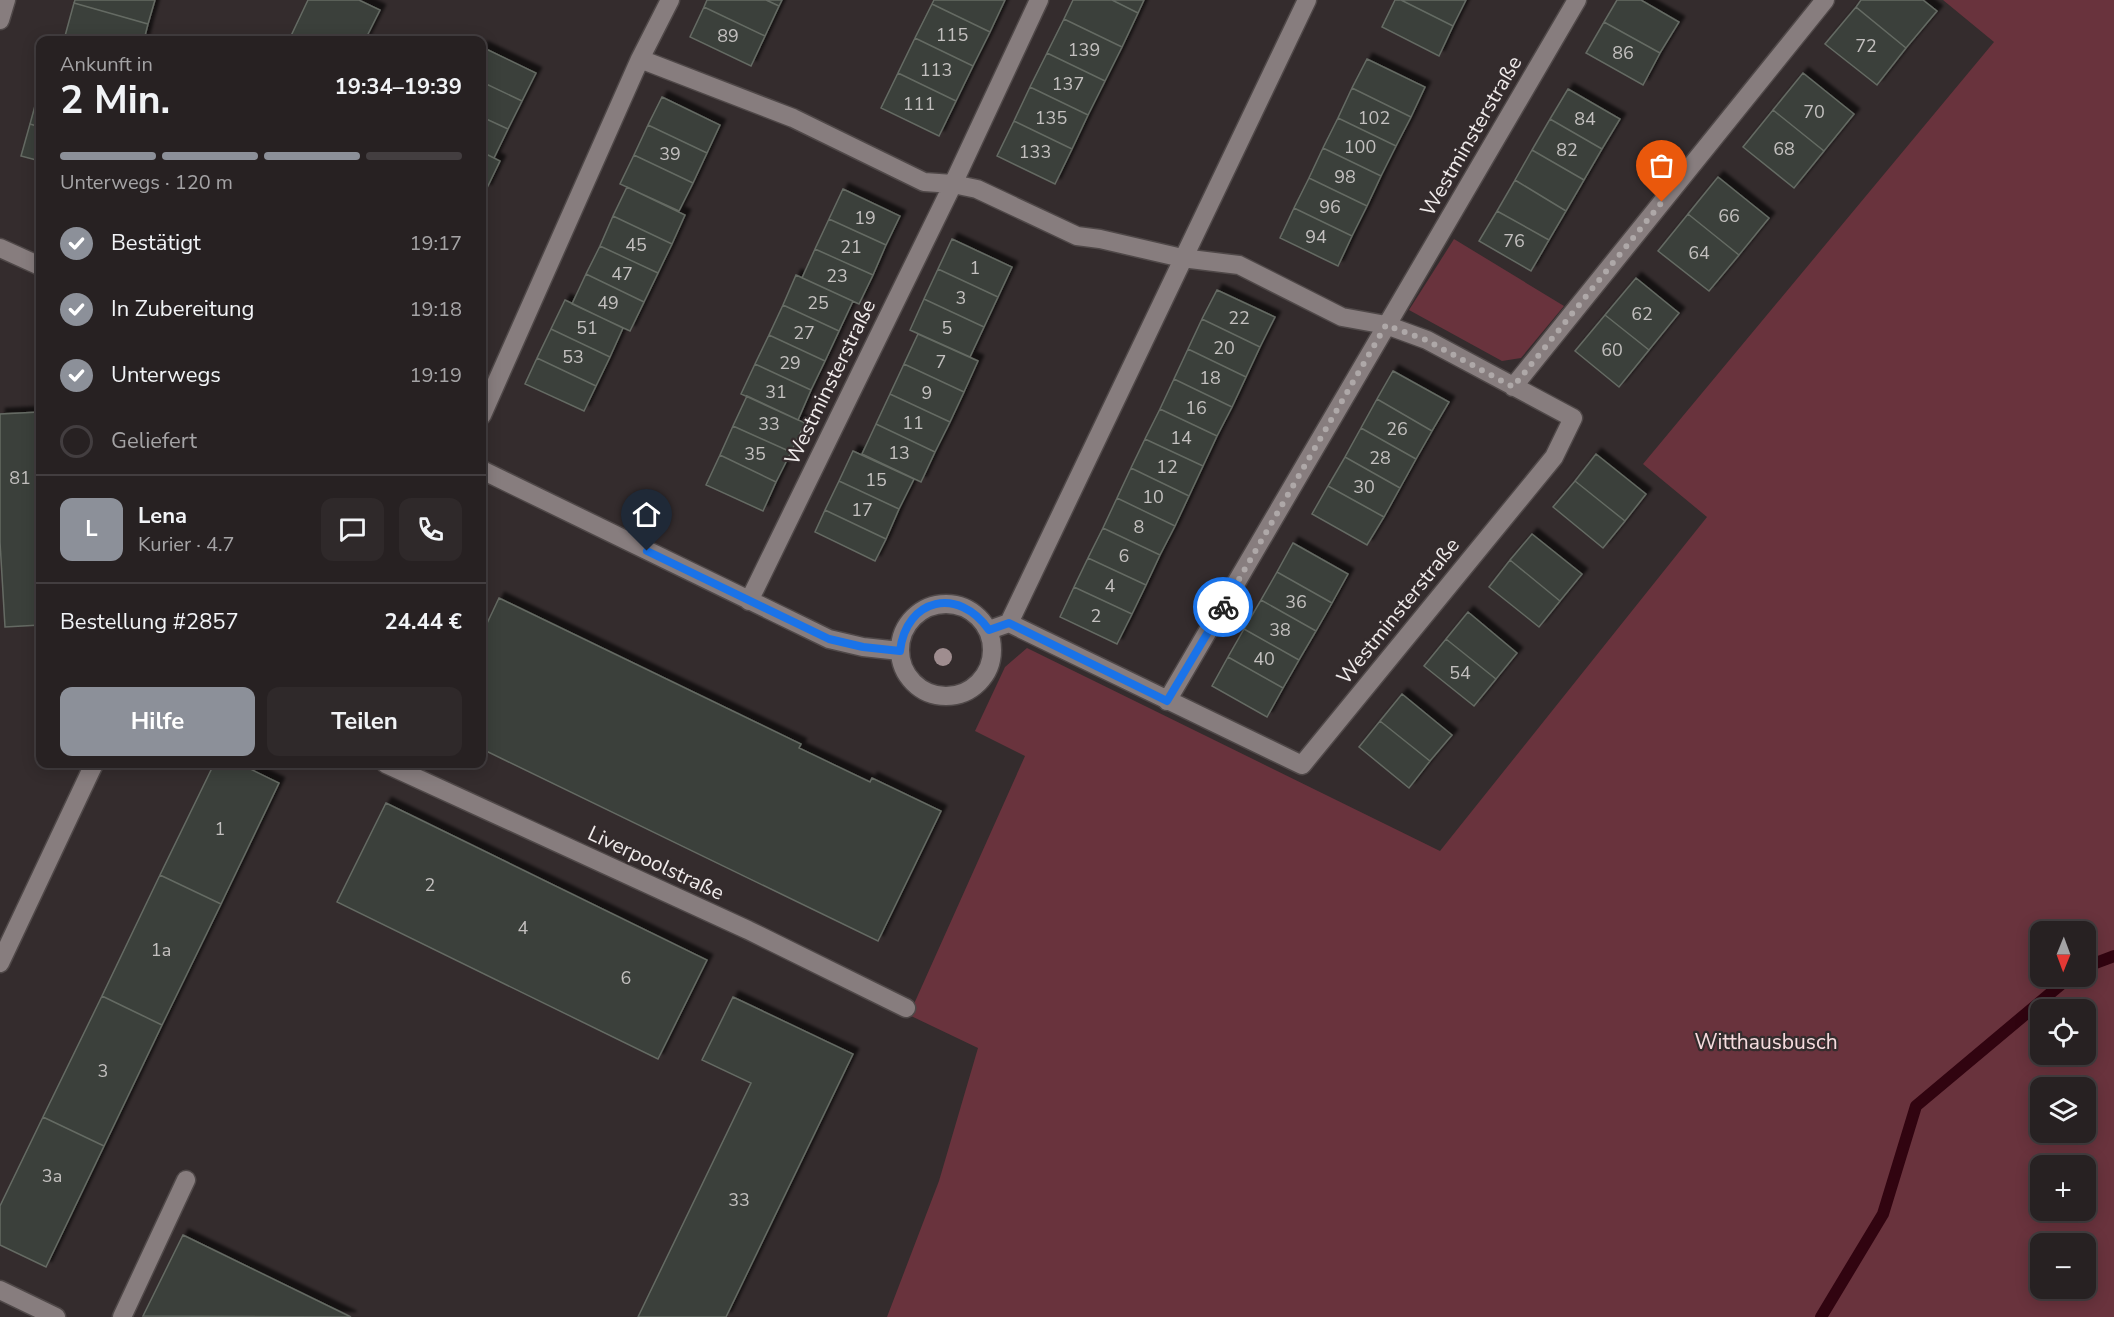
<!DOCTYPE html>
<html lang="de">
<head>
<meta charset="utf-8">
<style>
	:root { --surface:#272122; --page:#2f292a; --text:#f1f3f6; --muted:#a4a3a5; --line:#433e40; --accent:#8c9099 }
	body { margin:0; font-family:"Nunito Sans",sans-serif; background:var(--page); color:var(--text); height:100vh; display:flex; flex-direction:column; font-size:22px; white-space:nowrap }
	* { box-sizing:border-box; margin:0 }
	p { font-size:20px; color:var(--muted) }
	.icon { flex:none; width:33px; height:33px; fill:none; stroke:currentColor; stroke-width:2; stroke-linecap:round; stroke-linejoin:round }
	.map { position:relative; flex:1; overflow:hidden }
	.panel { position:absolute; left:36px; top:36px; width:450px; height:732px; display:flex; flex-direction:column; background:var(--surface); border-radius:12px; box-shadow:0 3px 15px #0003,0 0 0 2px var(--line) }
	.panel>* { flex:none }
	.needle { width:39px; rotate:181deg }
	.fabs { position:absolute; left:2030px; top:921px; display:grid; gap:12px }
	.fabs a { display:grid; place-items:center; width:66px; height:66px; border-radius:12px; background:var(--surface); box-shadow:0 3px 15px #0003,0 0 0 2px var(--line); font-size:30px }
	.pin { position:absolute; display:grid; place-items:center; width:51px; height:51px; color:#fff; margin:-62px -26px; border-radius:50% 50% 50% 0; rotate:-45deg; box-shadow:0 0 6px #0007 }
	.pin .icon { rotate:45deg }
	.courier { position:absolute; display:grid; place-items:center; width:60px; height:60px; margin:-30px; border:4px solid #1a73e8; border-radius:50%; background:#fff; color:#222; box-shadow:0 2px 8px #0007 }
	.head em { font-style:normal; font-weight:700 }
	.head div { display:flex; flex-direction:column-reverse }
	.head { display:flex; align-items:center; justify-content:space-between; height:102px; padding:0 24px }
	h1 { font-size:39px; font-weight:700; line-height:45px }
	.bar { display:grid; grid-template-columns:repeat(4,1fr); gap:9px 6px; align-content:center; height:72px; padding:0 24px }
	.bar i { height:8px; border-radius:4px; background:var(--line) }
	.bar .current { background:var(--accent) }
	.bar p { grid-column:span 4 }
	.line { display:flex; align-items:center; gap:15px; padding:0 24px; border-top:2px solid var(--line) }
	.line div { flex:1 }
	.round { display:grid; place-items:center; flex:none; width:63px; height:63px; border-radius:12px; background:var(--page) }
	ol { padding:0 24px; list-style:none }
	li { display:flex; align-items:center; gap:18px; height:66px }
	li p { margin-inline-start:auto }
	li .icon { padding:6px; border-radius:50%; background:var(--accent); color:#fff; stroke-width:4 }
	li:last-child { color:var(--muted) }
	li i { width:33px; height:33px; border:3px solid var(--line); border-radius:50% }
	.primary-button { display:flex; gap:12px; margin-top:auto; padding:12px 24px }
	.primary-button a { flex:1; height:69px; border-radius:12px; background:var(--accent); color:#fff; font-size:24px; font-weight:700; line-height:69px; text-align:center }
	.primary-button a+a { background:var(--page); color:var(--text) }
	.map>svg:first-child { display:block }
	.green { fill:#69333d; fill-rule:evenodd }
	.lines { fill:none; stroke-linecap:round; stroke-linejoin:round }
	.stream { stroke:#310410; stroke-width:12 }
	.building { fill:#3b403a; stroke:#656b64; stroke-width:1.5; filter:url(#shadow) }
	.minor-casing { stroke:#4f4848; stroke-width:21 }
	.minor { stroke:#877d7e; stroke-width:18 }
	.tree { fill:#9f8d8f }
	.done { stroke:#aea8a8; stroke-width:6; stroke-dasharray:0 10.8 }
	.route { stroke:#1a73e8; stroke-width:8 }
	.labels { text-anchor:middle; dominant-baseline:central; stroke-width:4.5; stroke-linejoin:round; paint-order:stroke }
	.number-label { font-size:18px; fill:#c3c0bf }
	.street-label { font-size:21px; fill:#f0ebeb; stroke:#342c2d }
	.park-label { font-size:21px; fill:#f7dcdf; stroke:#342c2d }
</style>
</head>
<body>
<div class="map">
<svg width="2114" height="1317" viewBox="0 0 2114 1317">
	<defs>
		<filter id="shadow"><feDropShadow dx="5.5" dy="-5.5" stdDeviation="1.5" flood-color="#0009"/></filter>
	</defs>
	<rect width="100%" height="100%" fill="#342c2d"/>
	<path class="green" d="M1943,0H2114V1317H887L939,1181L978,1048L909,1015L1025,756L975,731L1005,667L1027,648L1440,851L1707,517L1643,464L1994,42ZM2040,932H2085V976H2040ZM2040,1010H2085V1054H2040ZM2040,1088H2085V1132H2040ZM2040,1166H2085V1210H2040ZM2040,1244H2085V1288H2040Z
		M1454,239L1564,306L1521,358L1502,361L1409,310Z"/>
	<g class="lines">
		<path class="stream" d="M2085,967L2114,956
			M1821,1317L1883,1214L1916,1106L2071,976"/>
	</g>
	<path class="building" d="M75,0H155L148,24L74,3Z
		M308,0H359L380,10L365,40H289Z
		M707,0H766L779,6L765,36L704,7Z
		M766,0H782L779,6Z
		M934,0H1005L990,32L932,4Z
		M1073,0H1112L1138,13L1122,47L1064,19Z
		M1112,0H1144L1138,13Z
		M1395,0H1401L1453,26L1439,56L1382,27Z
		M1401,0H1466L1453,26Z
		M1617,0H1641L1679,22L1660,53L1604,22Z
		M1861,0H1923L1937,11L1906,48L1856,7Z
		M74,3L148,24L144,40H81L65,36Z
		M932,4L990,32L973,66L915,38Z
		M704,7L765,36L751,66L690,37Z
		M1856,7L1906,48L1877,85L1825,44Z
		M1064,19L1122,47L1105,81L1047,53Z
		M1604,22L1660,53L1643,85L1586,53Z
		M65,36L81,40H64Z
		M915,38L973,66L956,101L898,73Z
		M482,47L536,73L522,101L482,82Z
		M1047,53L1105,81L1088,115L1030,87Z
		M1367,59L1425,87L1411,117L1352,88Z
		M898,73L956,101L939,136L881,108Z
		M1803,73L1854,114L1824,151L1773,110Z
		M482,82L522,101L508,129L482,117Z
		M1030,87L1088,115L1072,149L1014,121Z
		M1352,88L1411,117L1396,146L1338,118Z
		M1568,89L1620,119L1602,149L1550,119Z
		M39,91H40V127L30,124Z
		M662,97L720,125L707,153L648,125Z
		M1773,110L1824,151L1794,188L1743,147Z
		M482,117L508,129L494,158L482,152Z
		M1338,118L1396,146L1381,176L1323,148Z
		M1550,119L1602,149L1584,180L1532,150Z
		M1014,121L1072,149L1055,184L997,156Z
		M30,124L40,127V161L21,156Z
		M648,125L707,153L693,183L634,155Z
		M1323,148L1381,176L1367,206L1309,178Z
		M1532,150L1584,180L1566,211L1515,180Z
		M482,152L500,161L486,190L482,188Z
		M634,155L693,183L679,211L620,184Z
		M1718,177L1769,218L1739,255L1688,214Z
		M1309,178L1367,206L1352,236L1294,208Z
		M1515,180L1566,211L1549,240L1497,211Z
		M627,187L685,215L672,244L613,216Z
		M843,189L900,216L886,245L829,219Z
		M1294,208L1352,236L1338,266L1280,238Z
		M1497,211L1549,240L1531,271L1479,241Z
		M1688,214L1739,255L1709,291L1658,251Z
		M613,216L672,244L658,273L600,246Z
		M829,219L886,245L873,275L815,249Z
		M952,239L1012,267L998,297L938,269Z
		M600,246L658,273L644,302L586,274Z
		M815,249L873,275L859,304L802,278Z
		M938,269L998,297L984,327L924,299Z
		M586,274L644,302L630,331L572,304Z
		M796,275L853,301L839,331L783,305Z
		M1636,278L1679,313L1649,350L1605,315Z
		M1217,290L1275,317L1260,347L1202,319Z
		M924,299L984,327L970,357L910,330Z
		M565,300L623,328L610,357L551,329Z
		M783,305L839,331L825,361L769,335Z
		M1605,315L1649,350L1619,387L1575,351Z
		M1202,319L1260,347L1246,377L1188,349Z
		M551,329L610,357L596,386L537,358Z
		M918,334L978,361L964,392L904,364Z
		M769,335L825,361L811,390L755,364Z
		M1188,349L1246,377L1232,407L1174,379Z
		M537,358L596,386L584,411L525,384Z
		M755,364L811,390L798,420L741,394Z
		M904,364L964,392L950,422L890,394Z
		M1393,371L1449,402L1432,431L1377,399Z
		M1174,379L1232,407L1217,436L1160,409Z
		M890,394L950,422L935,452L876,424Z
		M747,396L805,423L791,452L733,426Z
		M1377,399L1432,431L1416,459L1361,428Z
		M1160,409L1217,436L1203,466L1145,439Z
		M40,412V625L5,627L0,542V414Z
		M876,424L935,452L921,482L862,454Z
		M733,426L791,452L776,482L720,455Z
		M1361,428L1416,459L1400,488L1345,457Z
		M1145,439L1203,466L1189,496L1131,468Z
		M853,451L914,479L899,509L839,481Z
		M1596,454L1646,494L1625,521L1575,481Z
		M720,455L776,482L763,511L706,485Z
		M1345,457L1400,488L1384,517L1328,486Z
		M1131,468L1189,496L1175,526L1117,498Z
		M839,481L899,509L886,539L825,510Z
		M1575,481L1625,521L1603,548L1553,507Z
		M1328,486L1384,517L1367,545L1312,514Z
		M1117,498L1175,526L1160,555L1103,528Z
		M825,510L886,539L875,561L815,532Z
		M1103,528L1160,555L1146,585L1088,558Z
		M1532,534L1582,574L1560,601L1510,560Z
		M1293,543L1348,574L1332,603L1277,572Z
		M1088,558L1146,585L1132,614L1074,587Z
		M1510,560L1560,601L1539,627L1489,587Z
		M1277,572L1332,603L1316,631L1261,600Z
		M1074,587L1132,614L1117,644L1060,617Z
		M499,598L801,744L799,748L870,782L872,778L941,811L878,941L482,749V634Z
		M1261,600L1316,631L1299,660L1244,629Z
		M1468,612L1517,653L1496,679L1446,639Z
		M1244,629L1299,660L1283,688L1228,657Z
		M1446,639L1496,679L1474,706L1424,666Z
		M1228,657L1283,688L1267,717L1212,686Z
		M1402,694L1452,735L1430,761L1380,721Z
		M1380,721L1430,761L1409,788L1359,747Z
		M214,764H240L279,783L221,904L160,875Z
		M386,803L707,960L658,1059L337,902Z
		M160,875L221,904L162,1025L102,996Z
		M102,996L162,1025L104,1146L43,1117Z
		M733,997L853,1054L726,1317H638L751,1083L702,1060Z
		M43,1117L104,1146L46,1267L0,1245V1206Z
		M183,1235L351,1317L143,1316Z"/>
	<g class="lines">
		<g class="minor-casing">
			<path id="minor" d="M0,20L6,0
				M640,59L793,118L924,182L953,184L977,189L1077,236L1100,239L1182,258L1239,265L1342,317L1386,325L1427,340L1573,418L1554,457L1302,765L1009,623
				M0,248L40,266
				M1513,387L1825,0
				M482,415L640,59L670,0
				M482,470L829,639L863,647L900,651
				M749,601L953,184L1039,0
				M900 650a46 46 0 1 1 92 0a46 46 0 1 1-92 0Z
				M989,630L1009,623L1307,0
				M1167,701L1577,0
				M386,764L748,930L906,1008
				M0,963L94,764
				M0,1290L56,1317
				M122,1317L186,1180"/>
		</g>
		<use href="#minor" class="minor"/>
	</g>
	<circle class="tree" cx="943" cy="657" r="9"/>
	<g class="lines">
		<path class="done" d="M1223,607L1386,325L1426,340L1513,387L1662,202"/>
		<path class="route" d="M647,551L829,639L863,647L900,651C906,598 959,586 989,630L1009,623L1167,701L1223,607"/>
	</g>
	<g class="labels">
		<g class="number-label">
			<text x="952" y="35">115</text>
			<text x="728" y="36">89</text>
			<text x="1866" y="46">72</text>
			<text x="1084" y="50">139</text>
			<text x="1623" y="53">86</text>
			<text x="936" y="70">113</text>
			<text x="1068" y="84">137</text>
			<text x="919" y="104">111</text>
			<text x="1814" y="112">70</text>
			<text x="1051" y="118">135</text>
			<text x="1374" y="118">102</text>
			<text x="1585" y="119">84</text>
			<text x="1360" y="147">100</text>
			<text x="1784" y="149">68</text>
			<text x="1567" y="150">82</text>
			<text x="1035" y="152">133</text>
			<text x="670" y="154">39</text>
			<text x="1345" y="177">98</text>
			<text x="1330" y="207">96</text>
			<text x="1729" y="216">66</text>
			<text x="865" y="218">19</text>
			<text x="1316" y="237">94</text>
			<text x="1514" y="241">76</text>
			<text x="636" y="245">45</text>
			<text x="851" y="247">21</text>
			<text x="1699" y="253">64</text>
			<text x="975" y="268">1</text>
			<text x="622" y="274">47</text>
			<text x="837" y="276">23</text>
			<text x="961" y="298">3</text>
			<text x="608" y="303">49</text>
			<text x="818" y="303">25</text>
			<text x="1642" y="314">62</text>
			<text x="1239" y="318">22</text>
			<text x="587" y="328">51</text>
			<text x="947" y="328">5</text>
			<text x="804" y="333">27</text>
			<text x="1224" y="348">20</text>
			<text x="1612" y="350">60</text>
			<text x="573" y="357">53</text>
			<text x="941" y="362">7</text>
			<text x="790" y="363">29</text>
			<text x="1210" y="378">18</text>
			<text x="776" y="392">31</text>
			<text x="927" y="393">9</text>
			<text x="1196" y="408">16</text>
			<text x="913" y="423">11</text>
			<text x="769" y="424">33</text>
			<text x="1397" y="429">26</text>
			<text x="1181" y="438">14</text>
			<text x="899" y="453">13</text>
			<text x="755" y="454">35</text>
			<text x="1380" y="458">28</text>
			<text x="1167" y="467">12</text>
			<text x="20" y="478">81</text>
			<text x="876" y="480">15</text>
			<text x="1364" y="487">30</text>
			<text x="1153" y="497">10</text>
			<text x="862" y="510">17</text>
			<text x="1139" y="527">8</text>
			<text x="1124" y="556">6</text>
			<text x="1110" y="586">4</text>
			<text x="1296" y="602">36</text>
			<text x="1096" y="616">2</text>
			<text x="1280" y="630">38</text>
			<text x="1264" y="659">40</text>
			<text x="1460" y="673">54</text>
			<text x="220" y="829">1</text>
			<text x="430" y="885">2</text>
			<text x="523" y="928">4</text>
			<text x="161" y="950">1a</text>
			<text x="626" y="978">6</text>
			<text x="103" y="1071">3</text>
			<text x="52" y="1176">3a</text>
			<text x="739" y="1200">33</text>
		</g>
		<g class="street-label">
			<text transform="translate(1471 136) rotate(-60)">Westminsterstraße</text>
			<text transform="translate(830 382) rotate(-64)">Westminsterstraße</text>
			<text transform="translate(1398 611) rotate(-51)">Westminsterstraße</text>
			<text transform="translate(656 863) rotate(25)">Liverpoolstraße</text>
		</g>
		<g class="park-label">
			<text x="1766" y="1042">Witthausbusch</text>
		</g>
	</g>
</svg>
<div class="fabs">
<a><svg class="needle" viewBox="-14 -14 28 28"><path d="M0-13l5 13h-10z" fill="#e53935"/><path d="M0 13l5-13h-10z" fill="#a4a3a5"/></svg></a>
<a><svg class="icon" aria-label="locate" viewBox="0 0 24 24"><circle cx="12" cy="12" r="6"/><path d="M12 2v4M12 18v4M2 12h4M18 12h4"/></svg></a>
<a><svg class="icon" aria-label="layers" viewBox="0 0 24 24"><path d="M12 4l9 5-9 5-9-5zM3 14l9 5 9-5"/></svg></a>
<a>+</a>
<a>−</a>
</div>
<div class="pin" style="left:1662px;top:202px;background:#ea580c"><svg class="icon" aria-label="bag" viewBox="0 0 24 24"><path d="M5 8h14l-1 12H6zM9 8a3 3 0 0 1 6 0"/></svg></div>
<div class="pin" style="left:647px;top:551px;background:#1f2937"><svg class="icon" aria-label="home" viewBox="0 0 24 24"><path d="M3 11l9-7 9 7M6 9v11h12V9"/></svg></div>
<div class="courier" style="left:1223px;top:607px"><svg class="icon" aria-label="bike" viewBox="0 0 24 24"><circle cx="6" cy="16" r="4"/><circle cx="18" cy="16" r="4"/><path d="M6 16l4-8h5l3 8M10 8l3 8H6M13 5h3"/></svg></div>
<section class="panel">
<div class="head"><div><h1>2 Min.</h1><p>Ankunft in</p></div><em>19:34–19:39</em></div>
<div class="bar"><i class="current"></i><i class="current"></i><i class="current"></i><i></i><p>Unterwegs · 120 m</p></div>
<ol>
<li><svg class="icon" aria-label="check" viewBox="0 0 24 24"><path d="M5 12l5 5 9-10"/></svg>Bestätigt<p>19:17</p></li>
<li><svg class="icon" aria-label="check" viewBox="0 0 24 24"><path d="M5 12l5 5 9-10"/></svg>In Zubereitung<p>19:18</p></li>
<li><svg class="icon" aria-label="check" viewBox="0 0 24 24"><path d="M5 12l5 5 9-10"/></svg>Unterwegs<p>19:19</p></li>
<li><i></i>Geliefert</li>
</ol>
<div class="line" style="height:108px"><b class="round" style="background:var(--accent);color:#fff">L</b><div><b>Lena</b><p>Kurier · 4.7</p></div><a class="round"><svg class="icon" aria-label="chat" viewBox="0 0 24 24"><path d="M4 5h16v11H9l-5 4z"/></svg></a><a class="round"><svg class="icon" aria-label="phone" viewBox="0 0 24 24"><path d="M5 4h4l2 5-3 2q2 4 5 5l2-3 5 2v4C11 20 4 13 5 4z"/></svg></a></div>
<div class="line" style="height:78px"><div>Bestellung #2857</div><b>24.44 €</b></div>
<div class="primary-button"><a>Hilfe</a><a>Teilen</a></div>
</section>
</div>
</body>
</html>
